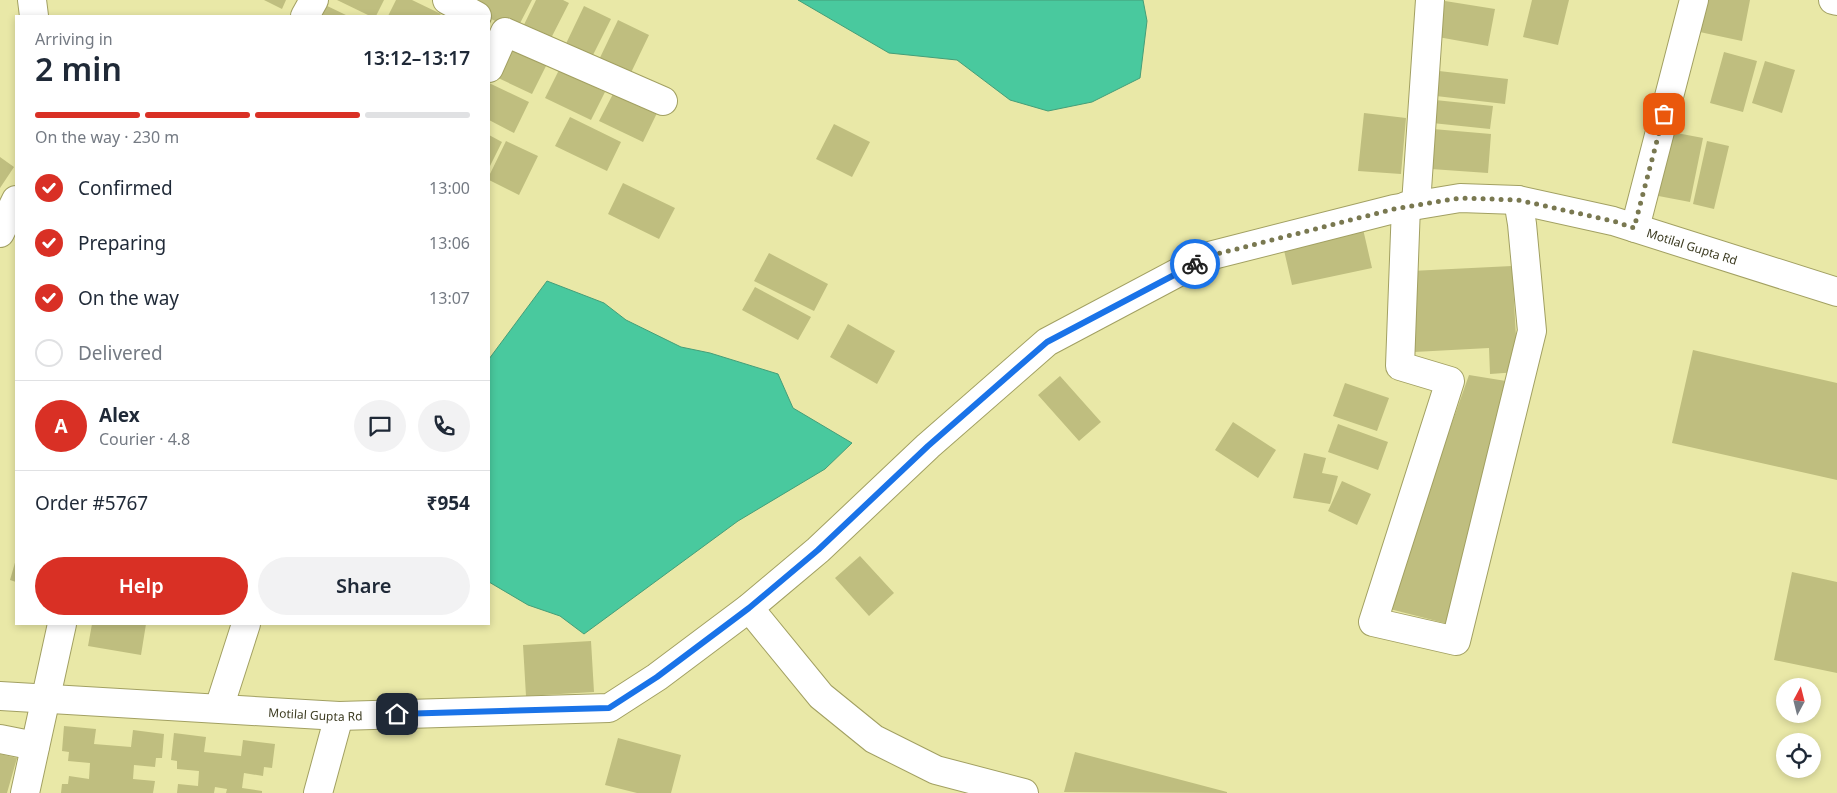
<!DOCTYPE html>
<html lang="en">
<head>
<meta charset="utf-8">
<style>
	:root { --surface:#fff; --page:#f2f2f3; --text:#1f2937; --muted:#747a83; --line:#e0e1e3; --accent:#d93025 }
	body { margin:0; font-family:"Noto Sans",sans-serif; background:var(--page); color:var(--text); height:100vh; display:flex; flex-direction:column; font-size:19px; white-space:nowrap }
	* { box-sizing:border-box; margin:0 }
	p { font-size:16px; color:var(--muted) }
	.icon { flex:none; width:28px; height:28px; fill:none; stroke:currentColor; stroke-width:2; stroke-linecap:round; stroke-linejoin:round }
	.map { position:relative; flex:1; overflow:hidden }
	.drawer { position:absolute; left:15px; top:15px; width:475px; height:610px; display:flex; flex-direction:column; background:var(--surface); border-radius:0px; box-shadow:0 2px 8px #0003 }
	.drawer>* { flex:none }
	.needle { width:32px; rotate:7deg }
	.fabs { position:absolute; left:1776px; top:678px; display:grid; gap:10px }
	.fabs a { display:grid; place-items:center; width:45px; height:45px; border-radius:50%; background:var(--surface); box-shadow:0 2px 8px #0003; font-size:25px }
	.pin { position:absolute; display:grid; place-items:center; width:42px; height:42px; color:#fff; margin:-21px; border-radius:10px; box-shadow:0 2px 8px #0006 }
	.courier { position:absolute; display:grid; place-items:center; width:50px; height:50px; margin:-25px; border:4px solid #1a73e8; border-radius:50%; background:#fff; color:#222; box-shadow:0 1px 6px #0007 }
	.headline em { font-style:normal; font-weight:600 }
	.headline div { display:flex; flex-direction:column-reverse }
	.headline { display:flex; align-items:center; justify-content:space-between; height:85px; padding:0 20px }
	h1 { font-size:32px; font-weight:600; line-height:38px }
	.bar { display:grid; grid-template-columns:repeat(4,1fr); gap:8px 5px; align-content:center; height:60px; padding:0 20px }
	.bar i { height:6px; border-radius:4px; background:var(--line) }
	.bar .current { background:var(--accent) }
	.bar p { grid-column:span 4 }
	.line { display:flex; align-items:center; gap:12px; padding:0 20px; border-top:1px solid var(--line) }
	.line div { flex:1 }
	.round { display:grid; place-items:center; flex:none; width:52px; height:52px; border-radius:26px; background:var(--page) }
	ol { padding:0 20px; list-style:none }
	li { display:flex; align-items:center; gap:15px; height:55px }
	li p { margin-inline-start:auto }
	li .icon { padding:5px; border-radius:50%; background:var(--accent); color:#fff; stroke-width:4 }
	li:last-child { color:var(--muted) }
	li i { width:28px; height:28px; border:2px solid var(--line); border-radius:50% }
	.button { display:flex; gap:10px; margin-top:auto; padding:10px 20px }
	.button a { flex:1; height:58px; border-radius:30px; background:var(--accent); color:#fff; font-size:20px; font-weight:600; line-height:58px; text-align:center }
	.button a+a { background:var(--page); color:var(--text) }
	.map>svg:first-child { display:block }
	.water { fill:#49c99e; stroke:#459e78 }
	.building { fill:#bfbe7f }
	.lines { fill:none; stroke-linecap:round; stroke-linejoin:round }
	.minor-casing { stroke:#a2a062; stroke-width:30 }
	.minor { stroke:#fff; stroke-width:28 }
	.done { stroke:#797850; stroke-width:5; stroke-dasharray:0 9 }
	.route { stroke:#1a73e8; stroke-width:6 }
	.labels { text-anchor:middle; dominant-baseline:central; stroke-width:5; stroke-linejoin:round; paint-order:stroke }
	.street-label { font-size:12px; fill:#3c3b21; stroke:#f7f5b4 }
</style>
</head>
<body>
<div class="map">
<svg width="1837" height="793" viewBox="0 0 1837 793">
	<rect width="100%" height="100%" fill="#e9e8a7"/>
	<path class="water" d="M798,0H1143L1147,21L1140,78L1092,102L1048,111L1010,100L957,60L889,53Z
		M547,281L604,303L626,320L681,347L710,353L778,374L793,408L852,443L825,469L738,521L584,634L560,616L528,605L489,582V359Z"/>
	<path class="building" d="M264,0H286L282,9Z
		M337,0H384L376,16H370Z
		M396,0H412L441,14L439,16H388Z
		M474,0H532L516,31L489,18Z
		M536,0H563L569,3L546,48L519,35Z
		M1532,0H1569L1558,45L1523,37Z
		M1702,0H1750L1742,41L1695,31Z
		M1445,1L1495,9L1488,46L1438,37Z
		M321,3L348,16H314Z
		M584,6L611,19L588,65L562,52Z
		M618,20L649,35L627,81L596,66Z
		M509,43L548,62L532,94L494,76Z
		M1724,52L1757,61L1743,112L1710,103Z
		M1765,61L1795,70L1782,113L1752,103Z
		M559,70L605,92L591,120L545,98Z
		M1439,71L1508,79L1505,104L1436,96Z
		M489,83L529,102L514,133L489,120Z
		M614,92L657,113L643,142L599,121Z
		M1435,100L1493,106L1490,129L1432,123Z
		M1364,113L1406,118L1401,174L1358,171Z
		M570,117L621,142L607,171L555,146Z
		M834,124L870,142L852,177L816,159Z
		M1433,129L1491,134L1488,173L1431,169Z
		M1661,130L1703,138L1690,202L1648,194Z
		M489,135L502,142L489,168Z
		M506,141L538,156L519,195L489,180V176Z
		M1707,141L1729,146L1714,209L1693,204Z
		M0,157L14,167L0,188Z
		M623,183L675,208L659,239L608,214Z
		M1363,229L1372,268L1292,285L1283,246Z
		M769,253L828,284L814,311L754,281Z
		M1512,266L1518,372L1490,374L1489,348L1414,352L1411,271Z
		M755,287L811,317L798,340L742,310Z
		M848,324L895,351L877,384L830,357Z
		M1693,350L1837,383V480L1672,443Z
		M1469,375L1512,382L1448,624L1386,608Z
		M1060,376L1101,422L1079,441L1038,395Z
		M1345,383L1389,398L1377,431L1333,416Z
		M1233,422L1276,450L1258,478L1215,450Z
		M1338,424L1388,442L1378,470L1328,452Z
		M1304,453L1326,458L1322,473L1338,476L1330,504L1293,498Z
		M1342,481L1371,494L1357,525L1328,511Z
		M860,556L894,593L869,616L835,578Z
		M16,559V582L10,580Z
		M1792,572L1837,582V673L1774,660Z
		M92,624H146L141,655L88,646Z
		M591,641L594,692L526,696L523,645Z
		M64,726L96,729L94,744L131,747L133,730L164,734L162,758H156L155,767L134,765L133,779L155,781L153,793H61L62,784H68L69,776L89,779L90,763L68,761L69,752L62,751Z
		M174,733L206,737L204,752L241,756L243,740L275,744L272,768L264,767L263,776L244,773L242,788L262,791V793H226L227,789L215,787L214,793H177L178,784L198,786L199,771L177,769V761L171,760Z
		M618,738L681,755L671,793H637L605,785Z
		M1075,752L1227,792V793L1064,792Z
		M0,754L17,758L7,793H0Z"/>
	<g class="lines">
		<g class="minor-casing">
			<g id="minor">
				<path d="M32,0L34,16"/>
				<path d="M447,0L477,16"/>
				<path d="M1833,0L1837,1"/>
				<path d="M305,16L314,0"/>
				<path d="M489,68L505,32L663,101"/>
				<path d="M1416,204L1430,0"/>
				<path d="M1406,206L1400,366L1450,381L1373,622L1456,641L1532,331L1522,224L1518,200"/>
				<path d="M1635,228L1694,0"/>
				<path d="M0,233L16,200"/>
				<path d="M749,608L821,696L874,739L936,770L1024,793"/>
				<path id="s1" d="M0,696L339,716L609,708L657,677L749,608L818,550L928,446L1047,342L1209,256L1394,209L1460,198L1518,200L1613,221L1837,292"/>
				<path d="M219,708L246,624"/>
				<path d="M0,739L35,746"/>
				<path d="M25,793L62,624"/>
				<path d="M318,793L339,716"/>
			</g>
		</g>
		<use href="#minor" class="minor"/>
	</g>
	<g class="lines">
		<path class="done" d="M1195,264L1209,256L1394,209L1460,198L1518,200L1613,221L1634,228L1664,114"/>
		<path class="route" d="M397,714L609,708L657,677L749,608L818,550L928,446L1047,342L1195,264"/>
	</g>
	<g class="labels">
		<g class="street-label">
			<text stroke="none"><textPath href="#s1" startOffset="1861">Motilal Gupta Rd</textPath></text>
			<text stroke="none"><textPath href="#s1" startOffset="316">Motilal Gupta Rd</textPath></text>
		</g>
	</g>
</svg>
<div class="fabs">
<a><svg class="needle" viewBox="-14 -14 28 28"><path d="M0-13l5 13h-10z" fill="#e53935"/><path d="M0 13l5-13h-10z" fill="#747a83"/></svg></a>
<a><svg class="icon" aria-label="locate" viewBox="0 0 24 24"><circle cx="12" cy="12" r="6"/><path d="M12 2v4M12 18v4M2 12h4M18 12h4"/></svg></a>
</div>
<div class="pin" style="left:1664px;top:114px;background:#ea580c"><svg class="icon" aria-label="bag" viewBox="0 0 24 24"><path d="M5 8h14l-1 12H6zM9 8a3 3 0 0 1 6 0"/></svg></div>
<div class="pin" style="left:397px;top:714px;background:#1f2937"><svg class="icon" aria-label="home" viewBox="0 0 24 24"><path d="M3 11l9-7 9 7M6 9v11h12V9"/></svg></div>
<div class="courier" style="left:1195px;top:264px"><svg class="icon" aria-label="bike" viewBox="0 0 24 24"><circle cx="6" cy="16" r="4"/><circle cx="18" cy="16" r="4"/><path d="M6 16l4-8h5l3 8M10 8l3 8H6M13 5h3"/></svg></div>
<section class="drawer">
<div class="headline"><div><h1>2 min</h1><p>Arriving in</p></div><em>13:12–13:17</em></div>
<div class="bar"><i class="current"></i><i class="current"></i><i class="current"></i><i></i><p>On the way · 230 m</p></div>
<ol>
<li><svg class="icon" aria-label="check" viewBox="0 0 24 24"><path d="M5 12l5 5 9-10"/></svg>Confirmed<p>13:00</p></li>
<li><svg class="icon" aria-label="check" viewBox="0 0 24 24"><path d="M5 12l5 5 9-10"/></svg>Preparing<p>13:06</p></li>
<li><svg class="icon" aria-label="check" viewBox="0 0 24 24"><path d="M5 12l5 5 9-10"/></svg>On the way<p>13:07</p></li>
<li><i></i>Delivered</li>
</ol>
<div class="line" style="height:90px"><b class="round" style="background:var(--accent);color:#fff">A</b><div><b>Alex</b><p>Courier · 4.8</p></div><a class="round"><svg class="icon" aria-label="chat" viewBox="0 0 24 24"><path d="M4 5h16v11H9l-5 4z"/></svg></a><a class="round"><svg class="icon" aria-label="phone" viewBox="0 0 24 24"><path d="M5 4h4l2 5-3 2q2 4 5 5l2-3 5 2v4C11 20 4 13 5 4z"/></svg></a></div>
<div class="line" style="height:65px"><div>Order #5767</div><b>₹954</b></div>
<div class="button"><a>Help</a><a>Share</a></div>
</section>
</div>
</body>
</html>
